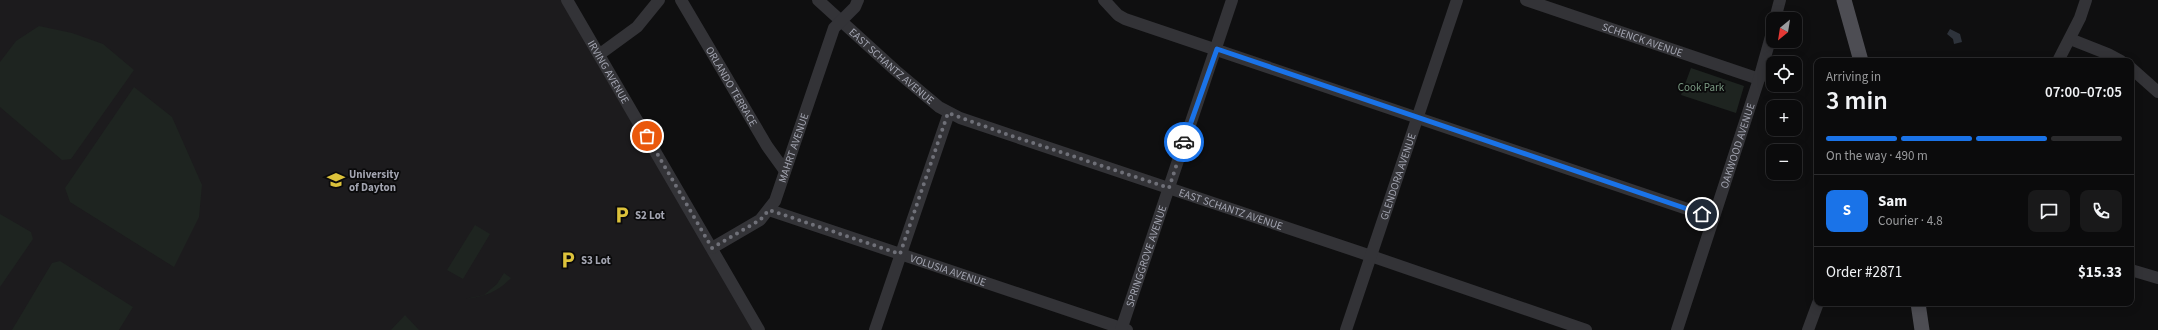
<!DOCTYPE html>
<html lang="en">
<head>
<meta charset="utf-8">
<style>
	:root { --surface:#0b0b0c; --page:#19191a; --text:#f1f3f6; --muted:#9a9b9d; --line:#2b2b2d; --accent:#1a73e8 }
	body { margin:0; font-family:"Source Sans 3",sans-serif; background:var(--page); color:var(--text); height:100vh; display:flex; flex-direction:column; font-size:15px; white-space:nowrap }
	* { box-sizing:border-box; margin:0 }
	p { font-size:13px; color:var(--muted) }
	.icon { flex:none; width:22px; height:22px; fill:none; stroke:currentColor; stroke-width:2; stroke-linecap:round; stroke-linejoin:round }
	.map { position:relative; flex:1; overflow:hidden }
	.drawer { position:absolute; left:1814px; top:58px; width:320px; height:248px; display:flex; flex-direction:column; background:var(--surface); border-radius:8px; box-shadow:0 2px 10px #0003,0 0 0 1px var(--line) }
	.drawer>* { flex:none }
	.needle { width:26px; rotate:210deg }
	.controls { position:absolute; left:1766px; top:12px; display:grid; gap:8px }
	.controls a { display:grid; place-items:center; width:36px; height:36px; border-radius:8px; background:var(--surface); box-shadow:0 2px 10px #0003,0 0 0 1px var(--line); font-size:20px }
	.pin { position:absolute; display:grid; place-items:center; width:34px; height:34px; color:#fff; margin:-17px; border:2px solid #fff; border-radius:50%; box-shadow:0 1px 4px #0007 }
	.courier { position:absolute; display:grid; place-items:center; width:40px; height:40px; margin:-20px; border:3px solid #1a73e8; border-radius:50%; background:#fff; color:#222; box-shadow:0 1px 5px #0007 }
	.headline em { font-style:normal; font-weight:600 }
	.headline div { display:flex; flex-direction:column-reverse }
	.headline { display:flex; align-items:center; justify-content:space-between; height:68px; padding:0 12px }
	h1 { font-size:26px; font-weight:600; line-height:30px }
	.bar { display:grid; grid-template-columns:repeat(4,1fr); gap:6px 4px; align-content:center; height:48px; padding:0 12px }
	.bar i { height:5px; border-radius:3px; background:var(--line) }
	.bar .active { background:var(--accent) }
	.bar p { grid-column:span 4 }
	.line { display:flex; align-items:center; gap:10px; padding:0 12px; border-top:1px solid var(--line) }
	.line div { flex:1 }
	.round { display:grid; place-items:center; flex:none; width:42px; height:42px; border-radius:8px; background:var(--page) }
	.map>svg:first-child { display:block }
	.built { fill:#1c1b1d }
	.green { fill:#1e2420 }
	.water { fill:#2e333b }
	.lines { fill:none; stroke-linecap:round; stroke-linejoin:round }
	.minor { stroke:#333337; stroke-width:12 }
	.major { stroke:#4d4d53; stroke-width:15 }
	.done { stroke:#6f7078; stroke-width:4; stroke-dasharray:0 7.2 }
	.route { stroke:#1a73e8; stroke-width:5 }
	.labels { text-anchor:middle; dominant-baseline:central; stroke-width:3.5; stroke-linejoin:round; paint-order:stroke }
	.street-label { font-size:11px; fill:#a2a4b0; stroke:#0a0a0b }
	.park-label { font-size:11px; fill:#7a9982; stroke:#0a0a0b }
	.poi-label { font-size:11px; font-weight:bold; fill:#a2a4b0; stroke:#0a0a0b; text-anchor:start }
</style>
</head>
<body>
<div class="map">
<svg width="2158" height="330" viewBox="0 0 2158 330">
	<rect width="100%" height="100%" fill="#0f0f10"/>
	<path class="built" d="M0,0H567L759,330H0Z"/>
	<path class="green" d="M39,26L72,33L103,44L134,70L71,159L62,160L0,107V62L16,41Z
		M1691,68L1744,86L1736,113L1681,95Z
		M134,87L172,117L202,185L199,217L174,267L70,202L65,188Z
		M0,214L31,232L33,239L0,287Z
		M475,225L490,234L463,279L447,270Z
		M60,261L133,307L119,330H12L52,263Z
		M504,273L511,278C498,292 484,297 465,299L484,295L497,284Z
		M405,315L419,330H391Z"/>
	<path class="water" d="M1950,29L1960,34L1962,42L1954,44L1953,39L1947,34Z"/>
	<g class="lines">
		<g class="minor">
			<path id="s1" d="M567,0L759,330"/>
			<path id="s2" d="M681,0L767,146L785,171"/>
			<path id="s3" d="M818,0L895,70L939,107L960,118L1371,256L1586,330"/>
			<path d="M1104,0L1118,15L1125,19L1714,218"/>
			<path id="s4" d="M1526,0L1759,79"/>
			<path d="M1775,19L1780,0"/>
			<path d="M2070,39L2108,54L2121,61"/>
			<path d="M600,54L637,27L659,0"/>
			<path d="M2058,61L2080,18L2086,0"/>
			<path d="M2131,68L2158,92"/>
			<path id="s5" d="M769,210L1127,330"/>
			<path id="s6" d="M712,248L760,220L775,201L834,28L855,7L858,0"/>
			<path d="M2131,270L2158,278"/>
			<path d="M875,330L949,113"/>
			<path id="s7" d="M1121,330L1232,0"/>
			<path id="s8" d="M1346,330L1457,0"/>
			<path id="s9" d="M1677,330L1759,79L1773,29"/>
			<path d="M1808,330L1818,303"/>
		</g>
		<path class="major" d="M1844,0L1861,61
			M1918,303L1922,330"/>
	</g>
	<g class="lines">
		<path class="done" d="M647,136L712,248L760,220L769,210L900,254L948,113L1006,134L1169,188L1184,142"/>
		<path class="route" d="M1184,142L1217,49L1702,214"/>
	</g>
	<defs>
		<g id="university-bare" transform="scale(1.38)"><path d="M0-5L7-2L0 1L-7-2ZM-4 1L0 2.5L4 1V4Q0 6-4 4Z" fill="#dcc23b" stroke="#0a0a0b" stroke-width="2.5" paint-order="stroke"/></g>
		<g id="parking-bare" transform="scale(1.38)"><path d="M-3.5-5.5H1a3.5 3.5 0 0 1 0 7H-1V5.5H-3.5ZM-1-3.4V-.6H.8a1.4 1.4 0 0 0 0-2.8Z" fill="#dcc23b" stroke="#0a0a0b" stroke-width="2.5" paint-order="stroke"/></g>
	</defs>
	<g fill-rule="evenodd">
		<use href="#university-bare" x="336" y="180"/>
		<use href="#parking-bare" x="622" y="215"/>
		<use href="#parking-bare" x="568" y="260"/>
	</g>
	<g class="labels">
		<g class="street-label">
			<text stroke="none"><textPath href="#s4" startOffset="123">SCHENCK AVENUE</textPath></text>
			<text stroke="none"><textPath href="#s3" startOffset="99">EAST SCHANTZ AVENUE</textPath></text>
			<text stroke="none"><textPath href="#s1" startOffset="83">IRVING AVENUE</textPath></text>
			<text stroke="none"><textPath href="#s2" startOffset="100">ORLANDO TERRACE</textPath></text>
			<text stroke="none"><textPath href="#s9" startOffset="194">OAKWOOD AVENUE</textPath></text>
			<text stroke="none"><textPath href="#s6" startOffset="136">MAHRT AVENUE</textPath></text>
			<text stroke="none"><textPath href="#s8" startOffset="162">GLENDORA AVENUE</textPath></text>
			<text stroke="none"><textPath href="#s3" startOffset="471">EAST SCHANTZ AVENUE</textPath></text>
			<text stroke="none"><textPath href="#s7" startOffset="78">SPRINGGROVE AVENUE</textPath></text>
			<text stroke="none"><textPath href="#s5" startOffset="189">VOLUSIA AVENUE</textPath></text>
		</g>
		<g class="park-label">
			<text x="1701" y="87">Cook Park</text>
		</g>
		<g class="poi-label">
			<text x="349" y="174">University<tspan x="349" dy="13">of Dayton</tspan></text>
			<text x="635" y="215">S2 Lot</text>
			<text x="581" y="260">S3 Lot</text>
		</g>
	</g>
</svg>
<div class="controls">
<a><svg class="needle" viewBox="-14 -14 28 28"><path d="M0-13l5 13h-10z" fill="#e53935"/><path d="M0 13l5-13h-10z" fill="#9a9b9d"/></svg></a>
<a><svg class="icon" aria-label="locate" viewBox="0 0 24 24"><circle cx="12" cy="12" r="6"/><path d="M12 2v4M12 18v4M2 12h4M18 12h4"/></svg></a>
<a>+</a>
<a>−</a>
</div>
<div class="pin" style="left:647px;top:136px;background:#ea580c"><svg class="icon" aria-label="bag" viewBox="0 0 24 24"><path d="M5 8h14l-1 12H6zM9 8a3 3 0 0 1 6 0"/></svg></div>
<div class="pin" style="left:1702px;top:214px;background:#1f2937"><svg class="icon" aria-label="home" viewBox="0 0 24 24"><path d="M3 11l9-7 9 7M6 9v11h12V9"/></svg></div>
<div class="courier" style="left:1184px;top:142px"><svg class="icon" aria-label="car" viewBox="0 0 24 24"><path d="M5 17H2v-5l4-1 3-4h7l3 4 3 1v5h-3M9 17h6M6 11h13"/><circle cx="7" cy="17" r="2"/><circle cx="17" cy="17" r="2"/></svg></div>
<section class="drawer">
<div class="headline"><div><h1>3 min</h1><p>Arriving in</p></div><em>07:00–07:05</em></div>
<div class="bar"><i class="active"></i><i class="active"></i><i class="active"></i><i></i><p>On the way · 490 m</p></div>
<div class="line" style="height:72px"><b class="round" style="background:var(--accent);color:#fff">S</b><div><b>Sam</b><p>Courier · 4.8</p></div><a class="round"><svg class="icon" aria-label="chat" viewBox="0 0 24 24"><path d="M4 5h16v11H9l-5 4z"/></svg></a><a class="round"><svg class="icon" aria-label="phone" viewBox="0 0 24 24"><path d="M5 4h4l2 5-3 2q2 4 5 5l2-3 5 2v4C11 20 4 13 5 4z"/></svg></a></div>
<div class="line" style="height:52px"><div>Order #2871</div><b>$15.33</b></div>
</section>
</div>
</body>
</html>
